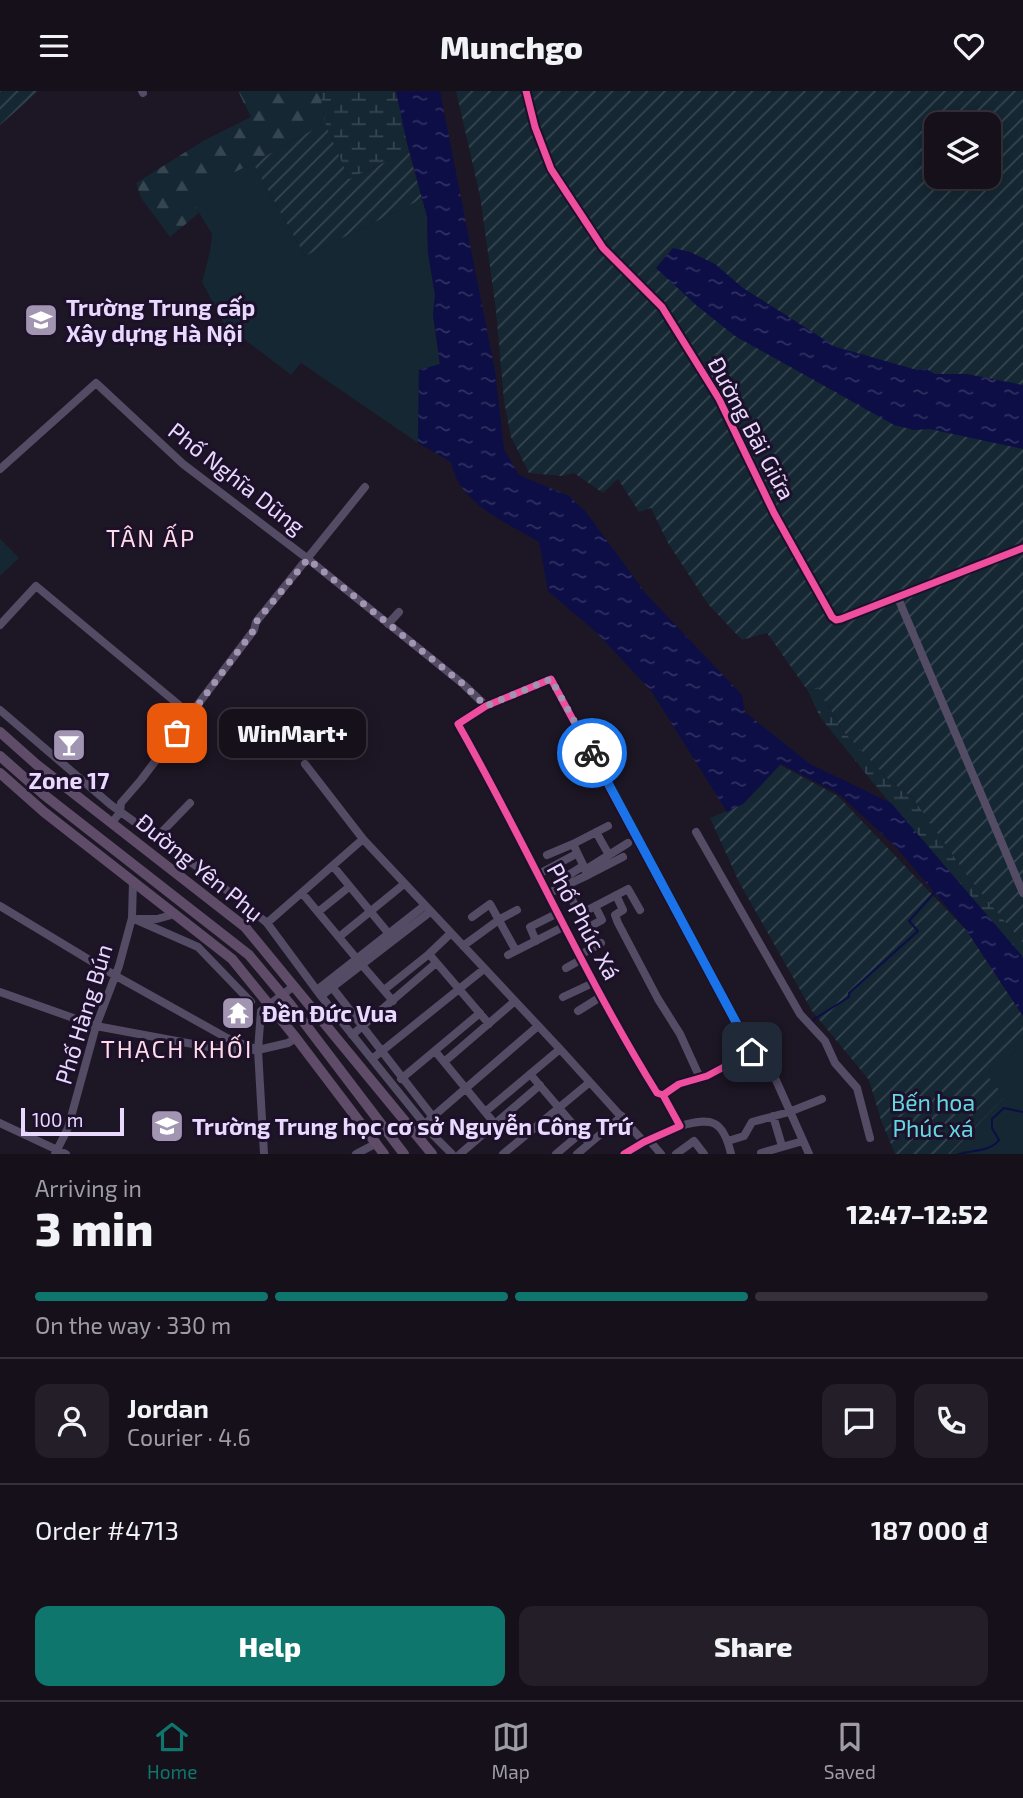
<!DOCTYPE html>
<html lang="en">
<head>
<meta charset="utf-8">
<style>
	:root { --surface:#16101b; --page:#231e28; --text:#f1f3f6; --muted:#9e9da3; --line:#35303a; --accent:#0f766e }
	body { margin:0; font-family:"Exo 2",sans-serif; background:var(--page); color:var(--text); height:100vh; display:flex; flex-direction:column; font-size:26px; white-space:nowrap }
	* { box-sizing:border-box; margin:0 }
	p { font-size:23px; color:var(--muted) }
	.icon { flex:none; width:38px; height:38px; fill:none; stroke:currentColor; stroke-width:2; stroke-linecap:round; stroke-linejoin:round }
	.map { position:relative; height:1063px; overflow:hidden }
	.details { display:flex; flex-direction:column; background:var(--surface); flex:1 }
	.details>* { flex:none }
	.fabs { position:absolute; left:924px; top:21px; display:grid; gap:14px }
	.fabs a { display:grid; place-items:center; width:77px; height:77px; border-radius:14px; background:var(--surface); box-shadow:0 4px 18px #0003,0 0 0 2px var(--line); font-size:35px }
	.scale { position:absolute; left:21px; bottom:18px; width:103px; box-sizing:border-box; padding-left:7px; border:4px solid #ead9ff; border-top:0; font-size:19px; line-height:24px; white-space:nowrap; color:#ead9ff; -webkit-text-stroke:5px #1d102a; paint-order:stroke }
	.pin { position:absolute; display:grid; place-items:center; width:60px; height:60px; color:#fff; margin:-30px; border-radius:14px; box-shadow:0 4px 10px #0006 }
	.courier { position:absolute; display:grid; place-items:center; width:70px; height:70px; margin:-35px; border:5px solid #1a73e8; border-radius:50%; background:#fff; color:#222; box-shadow:0 2px 9px #0007 }
	.bubble { position:absolute; height:49px; border-radius:14px; background:var(--surface); box-shadow:0 4px 18px #0003,0 0 0 2px var(--line); font-size:23px; font-weight:800; line-height:49px; text-align:center }
	.overview em { font-style:normal; font-weight:800 }
	.overview div { display:flex; flex-direction:column-reverse }
	.overview { display:flex; align-items:center; justify-content:space-between; height:119px; padding:0 35px }
	h1 { font-size:46px; font-weight:800; line-height:52px }
	.bar { display:grid; grid-template-columns:repeat(4,1fr); gap:10px 7px; align-content:center; height:84px; padding:0 35px }
	.bar i { height:9px; border-radius:5px; background:var(--line) }
	.bar .current { background:var(--accent) }
	.bar p { grid-column:span 4 }
	.line { display:flex; align-items:center; gap:18px; padding:0 35px; border-top:2px solid var(--line) }
	.line div { flex:1 }
	.round { display:grid; place-items:center; flex:none; width:74px; height:74px; border-radius:14px; background:var(--page) }
	.cta { display:flex; gap:14px; margin-top:auto; padding:14px 35px }
	.cta a { flex:1; height:80px; border-radius:14px; background:var(--accent); color:#fff; font-size:28px; font-weight:800; line-height:80px; text-align:center }
	.cta a+a { background:var(--page); color:var(--text) }
	header { display:flex; justify-content:space-between; align-items:center; height:91px; padding:0 35px; background:var(--surface); font-size:32px; font-weight:800 }
	.dock { display:flex; justify-content:space-around; align-items:center; height:98px; border-top:2px solid var(--line); background:var(--surface); font-size:19px; color:var(--muted) }
	.dock a { display:grid; justify-items:center; gap:4px }
	.dock .current { color:var(--accent) }
	.map>svg:first-child { display:block }
	.green { fill:#142732 }
	.forest { fill:url(#forest-firs) }
	.wetland { fill:url(#wetland-marsh) }
	.garden { fill:url(#garden-furrows); fill-rule:evenodd }
	.water { fill:url(#water-ripples) }
	.lines { fill:none; stroke-linecap:round; stroke-linejoin:round }
	.stream { stroke:#0c0e45; stroke-width:2 }
	.minor { stroke:#544b65; stroke-width:8 }
	.major { stroke:#5f4c69; stroke-width:10 }
	.cycleway-casing { stroke:#1d102a; stroke-width:11 }
	.cycleway { stroke:#ef4d9e; stroke-width:7 }
	.done { stroke:#a295b2; stroke-width:7; stroke-dasharray:0 12.6 }
	.route { stroke:#1a73e8; stroke-width:9 }
	.labels { text-anchor:middle; dominant-baseline:central; stroke-width:6; stroke-linejoin:round; paint-order:stroke }
	.poi-label { font-size:23px; font-weight:bold; fill:#ead9ff; stroke:#1d102a; text-anchor:start }
	.street-label { font-size:23px; fill:#ead9ff; stroke:#1d102a }
	.park-label { font-size:23px; fill:#63d8e1; stroke:#1d102a }
	.neighbourhood-label { font-size:24px; letter-spacing:2px; fill:#ffdbe6; stroke:#1d102a }
</style>
</head>
<body>
<header><svg class="icon" aria-label="menu" viewBox="0 0 24 24"><path d="M4 6h16M4 12h16M4 18h16"/></svg>Munchgo<svg class="icon" aria-label="heart" viewBox="0 0 24 24"><path d="M12 20l-8-8c-3-5 5-10 8-4 3-6 11-1 8 4z"/></svg></header>
<div class="map">
<svg width="1023" height="1063" viewBox="0 0 1023 1063">
	<defs>
		<pattern id="forest-firs" width="22" height="20" patternUnits="userSpaceOnUse" patternTransform="scale(1.75)"><rect width="22" height="20" fill="#142732"/><path d="M5 1l3.5 6h-7zM16 11l3.5 6h-7z" fill="#364651"/></pattern>
		<pattern id="wetland-marsh" width="20" height="14" patternUnits="userSpaceOnUse" patternTransform="scale(1.75)"><rect width="20" height="14" fill="#142732"/><path d="M1 5h8M5 5V1M11 12h8M15 12V8" fill="none" stroke="#364651"/></pattern>
		<pattern id="garden-furrows" width="10" height="10" patternUnits="userSpaceOnUse" patternTransform="scale(1.75)"><rect width="10" height="10" fill="#142732"/><path d="M-1 1l2-2M0 10L10 0M9 11l2-2" fill="none" stroke="#364651"/></pattern>
		<pattern id="water-ripples" width="26" height="14" patternUnits="userSpaceOnUse" patternTransform="scale(1.75)"><rect width="26" height="14" fill="#0c0e45"/><path d="M2 4q2-2 4 0t4 0M15 11q2-2 4 0t4 0" fill="none" stroke="#303061"/></pattern>
	</defs>
	<rect width="100%" height="100%" fill="#1d1624"/>
	<path class="green" d="M253,72L305,165L422,108L427,125L428,162L435,204L433,224L440,274L419,279L418,352L301,272L291,284L224,233L202,191L210,160L212,143L188,104Z
		M0,448L19,467L0,485Z
		M1023,951V1063H950L1005,1006L988,988Z"/>
	<path class="forest" d="M238,0H320L325,32L253,72L189,104L199,122L170,146L141,107L136,92L203,50L251,26Z"/>
	<path class="wetland" d="M320,0H396L409,60L349,88L325,32Z
		M818,596L842,639L889,689L913,707L968,786L1023,852V867L874,693L820,626L808,600Z"/>
	<path class="garden" d="M0,0H39L0,34Z
		M456,0H1023V852L968,786L913,707L889,689L842,639L818,596L808,600L767,542L742,549L708,513L668,452L651,417L639,421L618,388L603,402L574,382L562,385L529,382L511,346L504,310L496,219L480,105ZM936,33H989V86H936Z
		M325,32L349,88L409,60L422,108L305,165L253,72Z
		M780,674L838,705L967,840L1023,925V951L989,987L1005,1006L950,1063H895L881,1029L869,989L812,920L739,791L710,727L743,713Z"/>
	<path class="water" d="M396,0H440L495,280L504,358L519,384L569,405L586,421L646,503L742,604L745,621L810,673L891,712L1023,866V925L967,840L895,755L839,703L781,673L743,713L727,721L652,601L598,543L548,500L539,451C506,431 459,413 451,371L418,352L419,279L440,273L433,224L435,204L428,162L427,125L406,48Z
		M673,157L690,161L715,173L743,197L836,256L917,279L926,278L935,283H967L1023,294V358L930,338L914,339L894,334L735,245L696,214L656,177Z"/>
	<g class="lines">
		<path class="stream" d="M813,929L849,906V902L918,840L909,830L935,801
			M959,1063C972,1059 990,1061 999,1049L992,1037V1028L1004,1017L1023,1021"/>
		<path class="minor" d="M142,0L143,2
			M526,0L535,36L551,78L603,157L662,216L719,308L774,422L832,526L836,529L841,528L1023,457
			M0,378L96,292L183,373L308,468L463,593L486,615
			M898,507L1023,802
			M388,533L399,521
			M0,534L36,495L191,624
			M0,619L111,714L203,780L267,832L321,905L434,1045L452,1063
			M305,673L363,748L560,958L644,1051
			M112,732L120,721L121,712L141,689L254,539L256,531L365,396
			M596,741L609,764
			M696,741L800,923L825,950L835,972L857,997L870,1047
			M156,747L190,712
			M573,753L608,735
			M547,764L573,753L588,784L547,803
			M333,775L389,843
			M585,779L628,752
			M537,784L576,763
			M588,784L623,766
			M559,790L583,775
			M565,795L596,855
			M302,802L357,868
			M616,804L623,819L615,824L618,832L658,908L680,943L700,987
			M0,815L116,885L227,947L253,957
			M318,821L349,796
			M580,823L628,798L640,819
			M472,826L490,813L516,860
			M132,827L198,856L251,911
			M138,828H157L175,823
			M267,832L363,748
			M587,837L602,829L595,815
			M339,846L404,793
			M536,850L530,836L558,822
			M463,855L500,828L517,819
			M429,863L489,933
			M508,864L565,835
			M580,864L601,852
			M362,874L393,910
			M566,877L582,868
			M328,891L433,1026
			M317,899L424,815
			M384,899L429,863L451,842
			M0,901L96,935L225,959H258L288,952L296,947
			M321,905L430,821
			M563,906L595,891
			M578,920L602,905
			M352,944L436,872
			M762,958L809,1063
			M435,960L495,1033
			M372,968L484,878
			M444,971L515,910
			M530,983L589,1052
			M401,988L480,922
			M485,1021L560,958
			M773,1025L782,1055
			M429,1029L538,935
			M0,1032L66,1063
			M680,1035C711,1026 723,1028 731,1063
			M649,1049L661,1063
			M728,1050L744,1045L752,1031L789,1021L822,1008
			M761,1062L803,1050
			M55,1063L68,1037L96,935L119,875L132,827L133,790
			M264,1063L258,959L261,920L294,895
			M356,1063L377,1052
			M460,1063L540,994
			M503,1063L590,991
			M556,1063L581,1042
			M577,1063L622,1025
			M624,1063L644,1051L680,1035L663,1004L657,1002C583,883 527,754 458,633L486,615L551,588L752,961L707,985L679,993L663,1004
			M676,1063L694,1050L704,1063"/>
		<path class="major" d="M0,641L36,673L245,836L432,1063
			M0,665L43,703L249,864L290,913L404,1063
			M0,682L44,721L232,868L296,947L384,1063"/>
		<g class="cycleway-casing">
			<path id="cycleway" d="M526,0L535,36L551,78L603,157L662,216L719,308L774,422L832,526L836,529L841,528L1023,457
				M624,1063L644,1051L680,1035L663,1004L657,1002C583,883 527,754 458,633L486,615L551,588L752,961L707,985L679,993L663,1004"/>
		</g>
		<use href="#cycleway" class="cycleway"/>
	</g>
	<g class="lines">
		<path class="done" d="M177,642L254,539L256,531L308,468L463,593L486,615L551,588L592,662"/>
		<path class="route" d="M592,662L752,961"/>
	</g>
	<defs>
		<g id="school-square" transform="scale(1.75)"><rect x="-9" y="-9" width="18" height="18" rx="4" fill="#a295b2" stroke="#1d102a"/><path d="M0-5L7-2L0 1L-7-2ZM-4 1L0 2.5L4 1V4Q0 6-4 4Z" fill="#fff"/></g>
		<g id="bar-square" transform="scale(1.75)"><rect x="-9" y="-9" width="18" height="18" rx="4" fill="#a295b2" stroke="#1d102a"/><path d="M-6-5H6L.8 .8V4.5H3.5V6h-7V4.5H-.8V.8Z" fill="#fff"/></g>
		<g id="temple-square" transform="scale(1.75)"><rect x="-9" y="-9" width="18" height="18" rx="4" fill="#a295b2" stroke="#1d102a"/><path d="M0-6L5-2H3V0L6.5 2.5H4V6H1.5V3h-3V6H-4V2.5H-6.5L-3 0V-2H-5Z" fill="#fff"/></g>
	</defs>
	<g fill-rule="evenodd">
		<use href="#school-square" x="41" y="229"/>
		<use href="#bar-square" x="69" y="654"/>
		<use href="#temple-square" x="238" y="922"/>
		<use href="#school-square" x="167" y="1035"/>
	</g>
	<g class="labels">
		<g class="poi-label">
			<text x="66" y="216">Trường Trung cấp<tspan x="66" dy="26">Xây dựng Hà Nội</tspan></text>
			<text x="69" y="689" text-anchor="middle">Zone 17</text>
			<text x="262" y="922">Đền Đức Vua</text>
			<text x="192" y="1035">Trường Trung học cơ sở Nguyễn Công Trứ</text>
		</g>
		<g class="street-label">
			<text transform="translate(752 337) rotate(62)">Đường Bãi Giữa</text>
			<text transform="translate(237 387) rotate(38)">Phố Nghĩa Dũng</text>
			<text transform="translate(200 776) rotate(39)">Đường Yên Phụ</text>
			<text transform="translate(584 830) rotate(62)">Phố Phúc Xá</text>
			<text transform="translate(83 923) rotate(-73)">Phố Hàng Bún</text>
		</g>
		<g class="park-label">
			<text x="933" y="1011">Bến hoa<tspan x="933" dy="26">Phúc xá</tspan></text>
		</g>
		<g class="neighbourhood-label">
			<text x="151" y="446">TÂN ẤP</text>
			<text x="177" y="957">THẠCH KHỐI</text>
		</g>
	</g>
</svg>
<div class="fabs">
<a><svg class="icon" aria-label="layers" viewBox="0 0 24 24"><path d="M12 4l9 5-9 5-9-5zM3 14l9 5 9-5"/></svg></a>
</div>
<div class="scale">100 m</div>
<div class="pin" style="left:177px;top:642px;background:#ea580c"><svg class="icon" aria-label="bag" viewBox="0 0 24 24"><path d="M5 8h14l-1 12H6zM9 8a3 3 0 0 1 6 0"/></svg></div>
<div class="pin" style="left:752px;top:961px;background:#1f2937"><svg class="icon" aria-label="home" viewBox="0 0 24 24"><path d="M3 11l9-7 9 7M6 9v11h12V9"/></svg></div>
<div class="courier" style="left:592px;top:662px"><svg class="icon" aria-label="bike" viewBox="0 0 24 24"><circle cx="6" cy="16" r="4"/><circle cx="18" cy="16" r="4"/><path d="M6 16l4-8h5l3 8M10 8l3 8H6M13 5h3"/></svg></div>
<div class="bubble" style="left:219px;top:618px;width:147px">WinMart+</div>
</div>
<section class="details">
<div class="overview"><div><h1>3 min</h1><p>Arriving in</p></div><em>12:47–12:52</em></div>
<div class="bar"><i class="current"></i><i class="current"></i><i class="current"></i><i></i><p>On the way · 330 m</p></div>
<div class="line" style="height:126px"><a class="round"><svg class="icon" aria-label="person" viewBox="0 0 24 24"><circle cx="12" cy="8" r="4"/><path d="M4 21q1-7 8-7t8 7"/></svg></a><div><b>Jordan</b><p>Courier · 4.6</p></div><a class="round"><svg class="icon" aria-label="chat" viewBox="0 0 24 24"><path d="M4 5h16v11H9l-5 4z"/></svg></a><a class="round"><svg class="icon" aria-label="phone" viewBox="0 0 24 24"><path d="M5 4h4l2 5-3 2q2 4 5 5l2-3 5 2v4C11 20 4 13 5 4z"/></svg></a></div>
<div class="line" style="height:91px"><div>Order #4713</div><b>187 000 ₫</b></div>
<div class="cta"><a>Help</a><a>Share</a></div>
</section>
<nav class="dock">
<a class="current"><svg class="icon" aria-label="home" viewBox="0 0 24 24"><path d="M3 11l9-7 9 7M6 9v11h12V9"/></svg>Home</a>
<a><svg class="icon" aria-label="map" viewBox="0 0 24 24"><path d="M3 6l6-2 6 2 6-2v14l-6 2-6-2-6 2zM9 4v14M15 6v14"/></svg>Map</a>
<a><svg class="icon" aria-label="saved" viewBox="0 0 24 24"><path d="M7 4h10v16l-5-4-5 4z"/></svg>Saved</a>
</nav>
</body>
</html>
